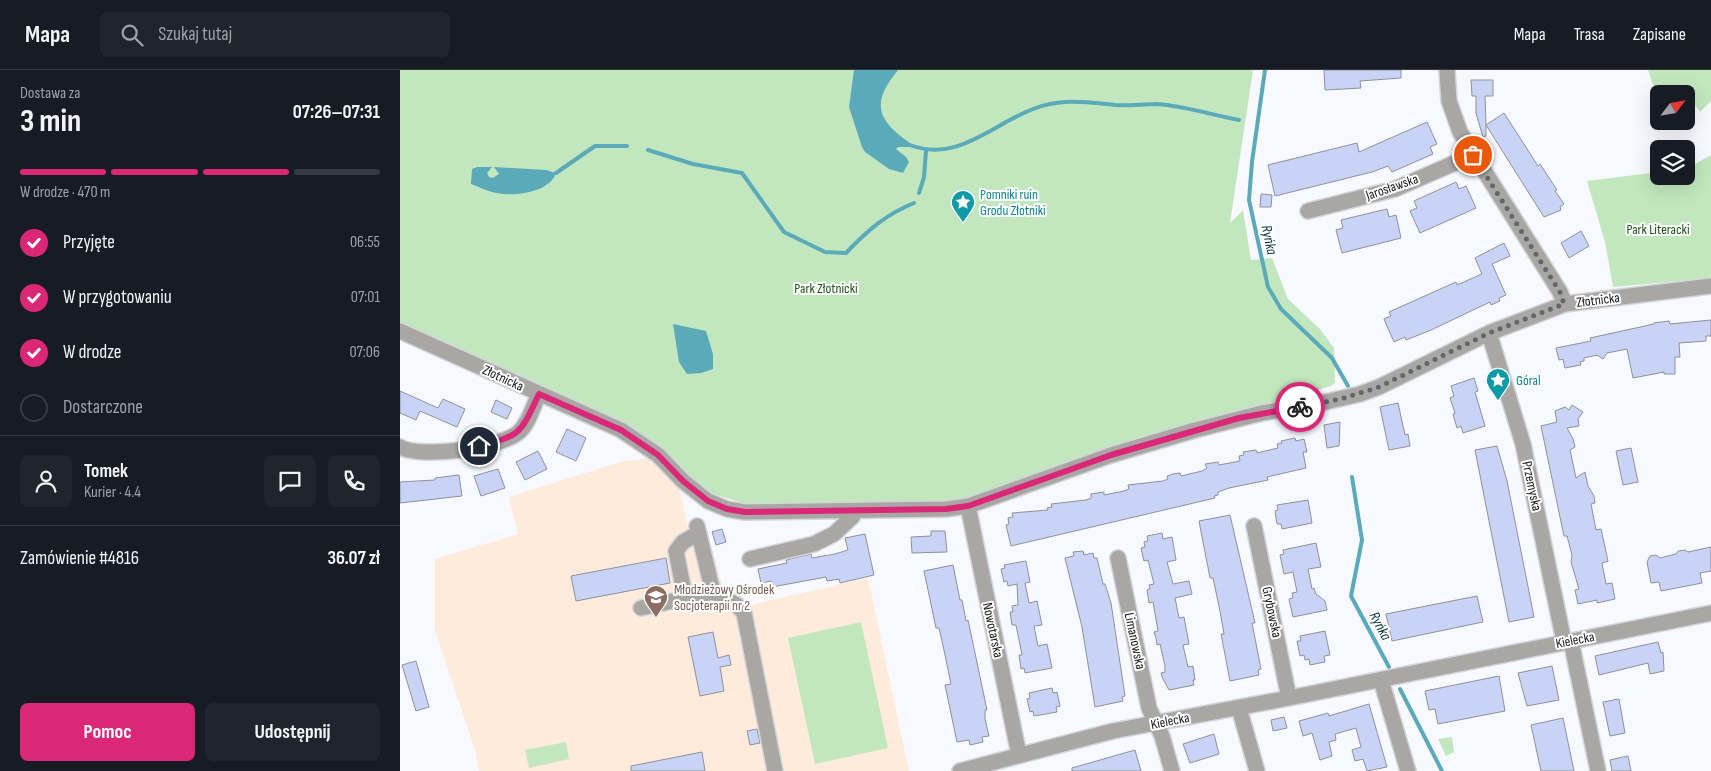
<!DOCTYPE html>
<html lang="pl">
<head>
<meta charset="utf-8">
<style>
	:root { --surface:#171b24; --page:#20242c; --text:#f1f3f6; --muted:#9ea1a6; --line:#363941; --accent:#db2777 }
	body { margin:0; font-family:"Sofia Sans Condensed",sans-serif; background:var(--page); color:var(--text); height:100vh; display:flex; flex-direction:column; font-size:19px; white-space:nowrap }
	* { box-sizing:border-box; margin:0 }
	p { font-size:16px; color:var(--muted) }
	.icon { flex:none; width:28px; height:28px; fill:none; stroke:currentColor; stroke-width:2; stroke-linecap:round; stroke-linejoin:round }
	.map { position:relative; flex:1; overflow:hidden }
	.sheet { display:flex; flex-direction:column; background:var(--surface); width:400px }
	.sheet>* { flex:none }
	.needle { width:32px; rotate:59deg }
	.buttons { position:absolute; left:1250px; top:15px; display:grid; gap:10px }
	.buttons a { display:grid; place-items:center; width:45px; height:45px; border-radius:8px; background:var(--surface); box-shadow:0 5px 20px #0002; font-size:25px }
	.pin { position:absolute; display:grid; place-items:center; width:42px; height:42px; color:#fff; margin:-21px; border:2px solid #fff; border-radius:50%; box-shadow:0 1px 5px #0007 }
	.courier { position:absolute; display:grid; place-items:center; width:50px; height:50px; margin:-25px; border:4px solid #db2777; border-radius:50%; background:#fff; color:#222; box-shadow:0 1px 6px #0007 }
	.overview em { font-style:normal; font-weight:700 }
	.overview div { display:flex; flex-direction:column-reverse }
	.overview { display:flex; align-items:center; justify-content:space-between; height:85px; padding:0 20px }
	h1 { font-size:32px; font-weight:700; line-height:38px }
	.bar { display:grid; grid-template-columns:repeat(4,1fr); gap:8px 5px; align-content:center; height:60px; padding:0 20px }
	.bar i { height:6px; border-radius:4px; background:var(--line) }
	.bar .selected { background:var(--accent) }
	.bar p { grid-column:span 4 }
	.line { display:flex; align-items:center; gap:12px; padding:0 20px; border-top:1px solid var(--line) }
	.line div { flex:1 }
	.round { display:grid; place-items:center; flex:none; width:52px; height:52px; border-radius:8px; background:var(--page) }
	ol { padding:0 20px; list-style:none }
	li { display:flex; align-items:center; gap:15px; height:55px }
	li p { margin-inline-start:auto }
	li .icon { padding:5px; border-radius:50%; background:var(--accent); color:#fff; stroke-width:4 }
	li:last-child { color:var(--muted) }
	li i { width:28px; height:28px; border:2px solid var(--line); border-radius:50% }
	.primary-button { display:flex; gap:10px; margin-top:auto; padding:10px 20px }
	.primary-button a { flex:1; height:58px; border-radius:8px; background:var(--accent); color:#fff; font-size:20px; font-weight:700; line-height:58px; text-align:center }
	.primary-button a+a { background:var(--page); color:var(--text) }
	header { display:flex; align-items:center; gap:30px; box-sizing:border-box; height:70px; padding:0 25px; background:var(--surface); border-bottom:1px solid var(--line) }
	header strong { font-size:24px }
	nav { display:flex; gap:28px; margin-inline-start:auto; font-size:18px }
	.search { width:350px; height:45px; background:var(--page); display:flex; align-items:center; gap:12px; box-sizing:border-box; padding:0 18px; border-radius:8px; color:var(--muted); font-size:19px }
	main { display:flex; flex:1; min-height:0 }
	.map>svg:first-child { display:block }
	.education { fill:#ffebdb }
	.green { fill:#c2e7be }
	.water { fill:#5aaab9 }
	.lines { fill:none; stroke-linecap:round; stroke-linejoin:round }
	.stream { stroke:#5aaab9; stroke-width:4 }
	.building { fill:#c9d3f6; stroke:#8e919b }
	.minor-casing { stroke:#d3d5db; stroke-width:18 }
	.minor { stroke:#a9a7a3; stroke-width:15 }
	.done { stroke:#65666b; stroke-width:5; stroke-dasharray:0 9 }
	.route { stroke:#db2777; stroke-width:6 }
	.labels { text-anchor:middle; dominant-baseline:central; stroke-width:4; stroke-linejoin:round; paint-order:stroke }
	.street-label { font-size:14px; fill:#16171b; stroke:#fff }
	.culture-label { font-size:14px; fill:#0d838f; stroke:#fff; text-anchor:start }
	.park-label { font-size:14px; fill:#195314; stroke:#fff }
	.education-label { font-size:14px; fill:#785e54; stroke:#fff; text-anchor:start }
	.water-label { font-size:15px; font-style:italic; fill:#0c333a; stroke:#fff }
</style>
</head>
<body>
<header>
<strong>Mapa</strong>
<div class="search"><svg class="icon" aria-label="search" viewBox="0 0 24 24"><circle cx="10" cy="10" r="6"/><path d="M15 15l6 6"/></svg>Szukaj tutaj</div>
<nav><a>Mapa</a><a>Trasa</a><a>Zapisane</a></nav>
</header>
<main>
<section class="sheet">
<div class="overview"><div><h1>3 min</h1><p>Dostawa za</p></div><em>07:26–07:31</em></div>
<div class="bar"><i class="selected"></i><i class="selected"></i><i class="selected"></i><i></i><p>W drodze · 470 m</p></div>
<ol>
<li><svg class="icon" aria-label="check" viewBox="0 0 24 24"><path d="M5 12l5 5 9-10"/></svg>Przyjęte<p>06:55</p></li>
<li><svg class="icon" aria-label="check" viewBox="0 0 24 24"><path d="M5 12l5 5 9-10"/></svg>W przygotowaniu<p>07:01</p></li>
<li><svg class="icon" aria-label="check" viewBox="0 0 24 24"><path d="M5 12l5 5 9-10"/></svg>W drodze<p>07:06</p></li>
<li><i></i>Dostarczone</li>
</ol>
<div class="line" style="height:90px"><a class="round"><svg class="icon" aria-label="person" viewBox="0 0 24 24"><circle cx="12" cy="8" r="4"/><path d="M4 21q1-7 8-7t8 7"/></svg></a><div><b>Tomek</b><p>Kurier · 4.4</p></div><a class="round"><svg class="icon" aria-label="chat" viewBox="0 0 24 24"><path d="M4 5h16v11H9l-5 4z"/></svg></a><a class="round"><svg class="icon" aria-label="phone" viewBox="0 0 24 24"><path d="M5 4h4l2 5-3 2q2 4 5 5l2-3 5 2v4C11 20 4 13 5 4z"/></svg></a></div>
<div class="line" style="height:65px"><div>Zamówienie #4816</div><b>36.07 zł</b></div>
<div class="primary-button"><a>Pomoc</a><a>Udostępnij</a></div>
</section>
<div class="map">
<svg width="1311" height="701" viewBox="0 0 1311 701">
	<rect width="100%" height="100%" fill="#f7f9ff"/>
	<path class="education" d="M253,387L279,414L287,455L305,454L323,519L336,517L346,536L468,508L509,701H79L76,683L35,561V489L118,464L109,427L220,392Z"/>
	<path class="green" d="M0,0H853L830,153L843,140L851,190L872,188L888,229L920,259L934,278L935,312L931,316L715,376L583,425L541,434L405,435L344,433L305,422L259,379L0,254Z
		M1248,0H1311V31L1300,42C1287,21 1278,17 1253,15Z
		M1311,85V208L1213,217L1205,172L1187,111L1259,102V106H1286V99Z
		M461,552L488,678L415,694L388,568Z
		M1052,667L1054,682L1046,686L1038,669Z
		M166,672L169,689L129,698L125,680Z"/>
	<path class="water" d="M454,0H498C472,32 475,49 510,73L509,77H498L496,79L506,87L509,92L503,103L489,99L465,82L462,77L449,37Z
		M77,97H92L87,103L89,107L93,108L99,104L94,97L146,100L156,103C150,122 115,127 97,123C88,122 80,117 71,114L72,99Z
		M273,254L306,261L313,284V299L301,303L287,304L279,292Z"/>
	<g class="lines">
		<path class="stream" d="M865,0L852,92L849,130L868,217L881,239L932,288L948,316
			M510,75C557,93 591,55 633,39C662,28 685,32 715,35C729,36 743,34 757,34C785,36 812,45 839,50
			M248,80L293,94L342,103L384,162L425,182L446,183C468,160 485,145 514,133
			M156,103L195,76H227
			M519,123L524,107L526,81
			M952,407L962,470L951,526L989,597
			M1000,619L1042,701"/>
	</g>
	<path class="building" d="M924,0H1001V8L960,11L961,18L925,20Z
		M1071,10H1093V26H1085L1086,55L1104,43L1138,96L1140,94L1157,120L1155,121L1164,134L1160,137L1161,140L1144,147L1086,55V66L1083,67L1076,43V26H1072Z
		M1027,52L1037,74L1030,77L1033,84L992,102L988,96L972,102L875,126L868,95L957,73L959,82Z
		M1056,112L1059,119L1066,116L1076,138L1020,163L1010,141L1017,138L1014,131Z
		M861,124L872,125L871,137H860Z
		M987,139L989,147L996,145L1001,168L942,183L936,160L943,158L941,150Z
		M1181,161L1189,176L1169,188L1161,173Z
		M1104,173L1110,186L1092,194L1106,225L1099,228L1100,231L1091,235L1090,232L1031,260L1006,270L1005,267L994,272L984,249L991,246L989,242L1056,212L1057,215L1082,204L1075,188Z
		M1311,250V266H1306V271L1279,273L1280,287H1275V304H1264V302L1233,308L1227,279L1207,283L1203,289L1197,285L1184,288V291L1180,292L1181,295L1165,298L1163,289L1159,290L1156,278L1191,271L1190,268L1254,254V253L1269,251L1270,254Z
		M1074,308L1078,321L1075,322L1085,356L1063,363L1061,356L1057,358L1053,344L1055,343L1050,328L1054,326L1051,316Z
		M0,321L38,338L43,329L65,339L57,357L20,341L16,350L0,343Z
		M96,330L112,338L107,349L91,342Z
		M998,333L1005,365L1008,364L1010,376L989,380L980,337Z
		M1172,335L1183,342L1178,349L1179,356L1167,358L1173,369L1175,377L1170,380L1176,408L1185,402L1188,416L1194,426L1195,433L1191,434L1196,460L1201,459L1208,491L1202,493L1206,514L1212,513L1215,529L1197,533V530L1178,534L1175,520L1179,519L1171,492L1172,485L1167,466H1164L1141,356L1157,352L1155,341L1165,337L1169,340Z
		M940,352L939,376L927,378L924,355Z
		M167,359L186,368L176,391L156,382Z
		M895,368L896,371L904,369L907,382H903L906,398L867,407L868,410L829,418L818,422V425L814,426L815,428L611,476L606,455L609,454L608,448L613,447L612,443L648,440L647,438L652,437L651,434L686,430L691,428V424L704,422V425L724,421L729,419L728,415L763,411L768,409L767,406L773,404L780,403L781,406L802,401L807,398L805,394L818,392L819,395L840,391L839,386L844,385L843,382L856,380L857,383L878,378L877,374L882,373L881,371Z
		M1097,376L1107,411L1134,547L1109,552L1075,380Z
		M1231,378L1238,412L1223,415L1216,381Z
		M138,381L147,399L125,410L116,392Z
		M98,399L105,418L81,426L74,406Z
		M59,405L62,426L0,433V412L35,410V408Z
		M908,430L912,453L882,459L881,454H877L875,441L878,440L877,435Z
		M830,445L855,553H852L861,599L858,600L859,605L830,611L821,564H824L820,541L813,508H810L799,451Z
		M322,459L326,472L316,475L312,462Z
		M531,461H545L547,482L512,483L511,467L531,466Z
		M762,463L763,469L772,467L776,490L767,492L773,514L789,511L792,524L775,528L779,548L784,547L789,574L783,575L788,597L793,596L795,610H793L794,615L769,620L763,609L761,603L765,602V596L760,574L757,575L756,568L754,562L758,561L753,532L749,533L747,520L750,519L749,515L754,514L748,490L744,491L741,478L745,477L744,472L748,471L747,466Z
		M465,464L474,505L440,513L439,509L427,511L426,507L372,517L371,511L361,513L358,499L387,493L386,490L411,484L412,488L435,484L448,480L445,468Z
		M916,473L921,497L908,499L912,519L914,518L916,524L925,531L927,540L893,547L889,529L893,528L892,523L897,522L893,502L884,504L880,485L884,484L883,480Z
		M1311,477V501L1300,503L1302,513L1261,521L1259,512L1251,513L1247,492L1250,486L1256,485L1260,488L1276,484L1278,481L1285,480L1288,482Z
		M683,481L684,485L693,483L694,488H697L703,514H705L711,533L725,626L722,627L723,631L695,637L682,557L665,488L674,486L673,482Z
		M266,488L270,513L176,531L171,506Z
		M626,491L630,512L625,513L629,533L637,531L642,555L634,556L638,576L647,574L652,598L625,603L624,598L621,599L619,585H622L616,555H612L610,542H613L612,536L618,535L617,514L608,516L607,511L604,512L601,499L605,498L604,495Z
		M553,495L560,530H562L566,551L568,550L587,640H585V649L589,666L582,667L583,672L570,675L569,670L557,672L545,615L551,614L544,580L539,558H536L524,501Z
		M1077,526L1083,552L992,571L986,544Z
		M925,561L930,585L924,586L925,592L910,595L909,589L905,590L904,585L900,586L897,571H901L900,566Z
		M313,562L318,588L329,585L331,595L320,597L324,621L300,626L288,567Z
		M1258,572L1261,583L1263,582L1264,601L1250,604L1248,593L1199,605L1195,586Z
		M16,591L29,637L16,641L2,595Z
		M1152,596L1159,630L1127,636L1118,603Z
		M1099,606L1105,641L1038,654L1035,639L1029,640L1025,621Z
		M652,618L653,623L657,622L660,636L656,637L657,642L634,646L633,641L630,642L627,629L630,628L629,623Z
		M1219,629L1225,663L1210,666L1203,632Z
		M969,634L987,697L967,701L963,689L955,691L952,680L961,677L956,658L935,664L936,670L929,672L932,686L920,690L912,663L903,666L899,651L928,643L929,646Z
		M884,647L887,658L873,661L871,650Z
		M1163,648L1174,701H1141L1131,655Z
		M357,659L360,673L350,675L347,661Z
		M814,664L819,684L790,693L783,674Z
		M735,680L741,701H672V698Z
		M302,682L305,701H231V696Z
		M1228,686L1231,701H1212L1210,690Z"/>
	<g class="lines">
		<g class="minor-casing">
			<path id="minor" d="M1047,0L1049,31L1060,62L1160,222L1165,234
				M908,141L995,119L1073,85
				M0,261L221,360L258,385L283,411L308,431L327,439L345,442L546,439L568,436L711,385L795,360L862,343L917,334L960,324L979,317L1089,263L1165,234L1311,216
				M1089,263L1123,374L1164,572
				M0,377C21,389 101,378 119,362C129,353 133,336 139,324
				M568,436L619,685
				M297,456L313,522
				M854,456L889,628
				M718,488L749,638L762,666L772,701
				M350,489L414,474L434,464L453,446V441
				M285,527L276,481L283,472L297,464
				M241,538L313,522L337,535L344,543L375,701
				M1171,571L1198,701
				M981,610L1008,701
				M839,638L857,701
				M560,701L713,661L889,628L1311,543"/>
		</g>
		<use href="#minor" class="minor"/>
	</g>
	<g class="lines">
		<path class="done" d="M900,337L941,329L979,317L1089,263L1164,234L1160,222L1073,85"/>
		<path class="route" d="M79,376C122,365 120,364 139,324L221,360L258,385L283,411L308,431L327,439L345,442L546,439L568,436L711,385L839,348L900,337"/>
	</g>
	<defs>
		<g id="sight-pin" transform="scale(1.25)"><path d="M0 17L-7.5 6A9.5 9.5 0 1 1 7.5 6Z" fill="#0f9aa8" stroke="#fff"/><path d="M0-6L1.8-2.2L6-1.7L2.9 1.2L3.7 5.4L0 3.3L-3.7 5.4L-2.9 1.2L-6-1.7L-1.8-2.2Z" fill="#fff"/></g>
		<g id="school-pin" transform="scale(1.25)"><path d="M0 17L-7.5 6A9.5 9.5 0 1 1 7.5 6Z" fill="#8d6e63" stroke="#fff"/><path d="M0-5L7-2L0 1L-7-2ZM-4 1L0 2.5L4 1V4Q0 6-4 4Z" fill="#fff"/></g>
	</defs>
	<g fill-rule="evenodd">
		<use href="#sight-pin" x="563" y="132"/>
		<use href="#sight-pin" x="1098" y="310"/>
		<use href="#school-pin" x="256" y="527"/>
	</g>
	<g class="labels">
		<g class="street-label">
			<text transform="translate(992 117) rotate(-19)">Jarosławska</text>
			<text transform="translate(1198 230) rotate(-7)">Złotnicka</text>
			<text transform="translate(103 308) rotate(25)">Złotnicka</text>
			<text transform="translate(1132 416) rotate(78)">Przemyska</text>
			<text transform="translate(872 542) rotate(78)">Grybowska</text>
			<text transform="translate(593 560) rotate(78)">Nowotarska</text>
			<text transform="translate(1175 570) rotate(-11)">Kielecka</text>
			<text transform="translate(735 571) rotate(78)">Limanowska</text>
			<text transform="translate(770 651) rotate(-11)">Kielecka</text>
		</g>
		<g class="culture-label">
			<text x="580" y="124">Pomniki ruin<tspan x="580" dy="16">Grodu Złotniki</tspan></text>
			<text x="1116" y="310">Góral</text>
		</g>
		<g class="park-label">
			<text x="1258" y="159">Park Literacki</text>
			<text x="426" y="218">Park Złotnicki</text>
		</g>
		<g class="education-label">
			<text x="274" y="519">Młodzieżowy Ośrodek<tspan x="274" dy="16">Socjoterapii nr 2</tspan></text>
		</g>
		<g class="water-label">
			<text transform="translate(869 170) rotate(78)">Ryńka</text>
			<text transform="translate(980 556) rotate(62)">Ryńka</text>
		</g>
	</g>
</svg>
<div class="buttons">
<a><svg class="needle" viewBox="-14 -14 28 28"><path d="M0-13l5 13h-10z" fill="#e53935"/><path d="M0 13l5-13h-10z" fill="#9ea1a6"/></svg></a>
<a><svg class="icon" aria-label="layers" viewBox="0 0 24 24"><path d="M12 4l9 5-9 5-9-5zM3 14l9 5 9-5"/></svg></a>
</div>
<div class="pin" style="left:1073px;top:85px;background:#ea580c"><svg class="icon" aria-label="bag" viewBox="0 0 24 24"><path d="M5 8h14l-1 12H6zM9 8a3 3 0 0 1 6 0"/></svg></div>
<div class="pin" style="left:79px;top:376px;background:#1f2937"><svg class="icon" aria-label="home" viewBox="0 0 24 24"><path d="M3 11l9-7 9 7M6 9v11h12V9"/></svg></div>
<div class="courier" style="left:900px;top:337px"><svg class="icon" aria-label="bike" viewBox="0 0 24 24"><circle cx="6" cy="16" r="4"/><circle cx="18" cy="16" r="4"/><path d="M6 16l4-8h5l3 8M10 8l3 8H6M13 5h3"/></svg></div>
</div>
</main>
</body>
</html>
